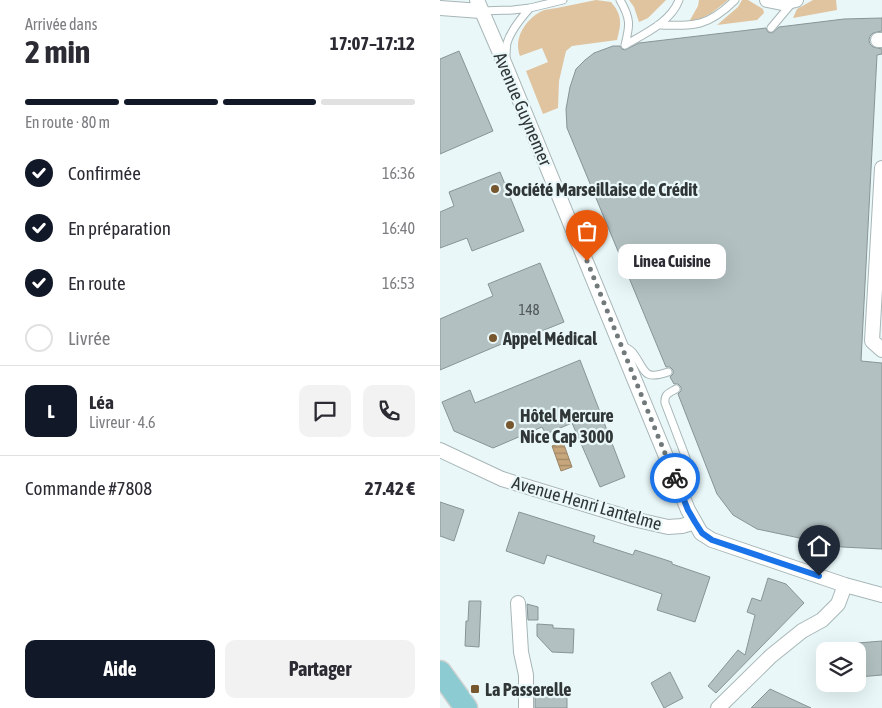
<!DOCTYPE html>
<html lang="fr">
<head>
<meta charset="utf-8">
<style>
	:root { --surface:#fff; --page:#f2f2f3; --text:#2b2b33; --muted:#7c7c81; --line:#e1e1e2; --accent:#111827 }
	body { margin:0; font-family:"Asap Condensed",sans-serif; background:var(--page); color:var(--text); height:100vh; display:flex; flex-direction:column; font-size:19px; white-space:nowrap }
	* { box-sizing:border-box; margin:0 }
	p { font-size:16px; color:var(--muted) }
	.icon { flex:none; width:28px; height:28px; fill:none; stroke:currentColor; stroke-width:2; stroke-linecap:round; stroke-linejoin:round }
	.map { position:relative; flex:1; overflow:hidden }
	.panel { display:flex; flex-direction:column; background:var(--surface); width:440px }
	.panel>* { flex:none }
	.fabs { position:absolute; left:376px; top:642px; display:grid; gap:10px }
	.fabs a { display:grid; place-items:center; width:50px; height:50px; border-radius:10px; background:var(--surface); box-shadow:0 5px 20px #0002; font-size:25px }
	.pin { position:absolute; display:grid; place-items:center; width:42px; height:42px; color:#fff; margin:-51px -21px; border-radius:50% 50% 50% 0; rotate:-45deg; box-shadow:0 0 5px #0007 }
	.pin .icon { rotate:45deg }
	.courier { position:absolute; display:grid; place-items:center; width:50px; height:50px; margin:-25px; border:4px solid #1a73e8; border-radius:50%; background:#fff; color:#222; box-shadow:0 1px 6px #0007 }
	.bubble { position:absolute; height:35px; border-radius:10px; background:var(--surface); box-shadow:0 5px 20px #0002; font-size:16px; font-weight:700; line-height:35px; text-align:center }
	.overview em { font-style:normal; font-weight:700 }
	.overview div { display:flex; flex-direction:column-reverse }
	.overview { display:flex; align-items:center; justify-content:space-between; height:85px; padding:0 25px }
	h1 { font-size:32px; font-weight:700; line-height:38px }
	.bar { display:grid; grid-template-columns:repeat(4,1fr); gap:8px 5px; align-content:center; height:60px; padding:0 25px }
	.bar i { height:6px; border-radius:4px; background:var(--line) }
	.bar .selected { background:var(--accent) }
	.bar p { grid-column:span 4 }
	.line { display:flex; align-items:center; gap:12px; padding:0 25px; border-top:1px solid var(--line) }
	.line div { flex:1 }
	.round { display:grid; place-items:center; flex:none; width:52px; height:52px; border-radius:10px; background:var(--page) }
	ol { padding:0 25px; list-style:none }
	li { display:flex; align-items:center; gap:15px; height:55px }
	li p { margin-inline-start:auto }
	li .icon { padding:5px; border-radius:50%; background:var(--accent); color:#fff; stroke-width:4 }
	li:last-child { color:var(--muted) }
	li i { width:28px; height:28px; border:2px solid var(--line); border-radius:50% }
	.button { display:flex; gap:10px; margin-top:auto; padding:10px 25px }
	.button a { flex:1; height:58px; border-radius:10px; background:var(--accent); color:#fff; font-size:20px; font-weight:700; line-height:58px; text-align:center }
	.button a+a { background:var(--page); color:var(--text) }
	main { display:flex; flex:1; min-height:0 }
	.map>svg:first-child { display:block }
	.green { fill:#e0c39f }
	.water { fill:url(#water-rules); stroke:#9a8466 }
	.building { fill:#b2c0c1; stroke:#889597 }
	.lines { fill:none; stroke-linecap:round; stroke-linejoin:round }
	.lane-casing { stroke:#a8b6b7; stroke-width:9 }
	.street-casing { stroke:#a8b6b7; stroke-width:16 }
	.primary-casing { stroke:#d1d3d3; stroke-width:25 }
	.lane { stroke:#fff; stroke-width:7 }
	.street { stroke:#fff; stroke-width:14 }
	.primary { stroke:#8bcbd1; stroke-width:22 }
	.done { stroke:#71797a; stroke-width:5; stroke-dasharray:0 9 }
	.route { stroke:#1a73e8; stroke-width:6 }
	.poi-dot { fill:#77572d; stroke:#e9f7f8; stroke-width:2 }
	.labels { text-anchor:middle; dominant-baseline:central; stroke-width:4.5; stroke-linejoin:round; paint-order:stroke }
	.number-label { font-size:15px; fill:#505859 }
	.street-label { font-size:18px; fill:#303536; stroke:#e9f7f8 }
	.poi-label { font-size:18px; font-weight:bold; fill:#303536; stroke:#e9f7f8; text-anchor:start }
</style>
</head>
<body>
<main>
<section class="panel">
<div class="overview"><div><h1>2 min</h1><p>Arrivée dans</p></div><em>17:07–17:12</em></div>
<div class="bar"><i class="selected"></i><i class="selected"></i><i class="selected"></i><i></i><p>En route · 80 m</p></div>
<ol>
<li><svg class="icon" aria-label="check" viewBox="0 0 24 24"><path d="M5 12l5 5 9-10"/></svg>Confirmée<p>16:36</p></li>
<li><svg class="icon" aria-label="check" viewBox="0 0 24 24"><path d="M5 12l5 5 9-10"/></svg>En préparation<p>16:40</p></li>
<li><svg class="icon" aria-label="check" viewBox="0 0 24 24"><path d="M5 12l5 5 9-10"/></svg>En route<p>16:53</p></li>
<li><i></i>Livrée</li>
</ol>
<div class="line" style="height:90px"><b class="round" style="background:var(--accent);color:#fff">L</b><div><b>Léa</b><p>Livreur · 4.6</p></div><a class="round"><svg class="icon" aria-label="chat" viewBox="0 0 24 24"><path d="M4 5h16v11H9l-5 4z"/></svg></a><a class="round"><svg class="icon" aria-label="phone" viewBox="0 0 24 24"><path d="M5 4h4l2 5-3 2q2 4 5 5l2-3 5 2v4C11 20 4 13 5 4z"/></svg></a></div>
<div class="line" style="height:65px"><div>Commande #7808</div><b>27.42 €</b></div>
<div class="button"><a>Aide</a><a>Partager</a></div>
</section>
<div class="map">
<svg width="442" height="708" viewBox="0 0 442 708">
	<defs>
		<pattern id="water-rules" width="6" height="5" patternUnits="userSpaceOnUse" patternTransform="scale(1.25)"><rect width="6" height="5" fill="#c7a67b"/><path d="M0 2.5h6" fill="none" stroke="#a28866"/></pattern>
	</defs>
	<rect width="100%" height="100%" fill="#e9f7f8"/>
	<path class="green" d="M156,0L171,2C183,16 181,24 177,40L132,46L126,51L119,81L118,108L103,114L86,71L108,62L102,48L80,56C73,38 86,19 102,11C106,9 112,9 117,8C130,5 143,3 156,0Z
		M189,0H226L208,18L199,22L194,7Z
		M259,0H288C277,9 266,19 252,21L250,20L258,6Z
		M302,0H308L323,9L324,13L317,20L277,25L298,7Z
		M373,0H396L397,10L353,18L357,9Z"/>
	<path class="water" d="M123,442L132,467L121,471L112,446Z"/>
	<path class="building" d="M442,18V31L433,33L430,36L429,40L430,44L433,47L442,49V54L437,55L421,361L442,363V549L402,547L317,529L293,515L277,494L238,394L241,391V387L238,384H234L230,377L233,374V370L230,367H226L127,128L126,109L130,87L136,69L145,60L154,53L173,46H180L182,49L185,50L199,43L326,28L328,32L332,33L339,27L404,19Z
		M19,51L53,131L0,154V59Z
		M60,172L84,231L32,251L27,238L0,248V212L14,206L9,192Z
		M100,263L124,322L72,343L71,340L0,370V319L53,296L48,284Z
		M140,360L185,477L160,487L132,423L106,434L102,427L53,448L14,431L2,402L30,390L35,403Z
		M0,502L24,510L14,541L0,536Z
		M79,512L155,536L153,542L193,555L195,550L232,562V564L270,577L255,622L217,610L222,594L107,555L104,564L66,551Z
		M328,578L346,584L364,603L276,693L268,686L298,650L305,655L315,615L307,612L312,598L321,601Z
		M29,601H41L39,647L25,646L26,621H28Z
		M87,604L98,607V620H88Z
		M97,624L113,625V628L134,629L133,653L112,652L97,636Z
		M442,641V675L418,677V643Z
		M230,672L243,698L224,708L211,683Z
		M330,689L371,708H311Z
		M95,691L127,692V708H95Z"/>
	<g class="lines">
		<g class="lane-casing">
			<path id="lane" d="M180,0C191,19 190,25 185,45
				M41,11L73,10L90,8L123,0
				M218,25C254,26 268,27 295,0
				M331,28L352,3
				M185,45C204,34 231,22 239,0
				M66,60C66,55 66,48 67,43C71,30 81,18 90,8
				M183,346C187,348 191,350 193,353C206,370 202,381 228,372
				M236,389C229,393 224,394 225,403L246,458L247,469L240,489"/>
		</g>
		<g class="street-casing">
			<path id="street" d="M37,0L66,67L248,510L261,533L272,540L405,585L442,595
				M327,0L342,3L356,0
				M0,8L41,11
				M438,40H442
				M442,168L432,341L442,350
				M0,450L62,479L193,519L228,527L242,526L255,522
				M78,603L81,652L86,675V708
				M278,708L331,656L362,631L382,620L398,604L405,585"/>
		</g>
		<g class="primary-casing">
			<path id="primary" d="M0,672L26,708"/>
		</g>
		<use href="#lane" class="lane"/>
		<use href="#street" class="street"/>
		<use href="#primary" class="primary"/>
	</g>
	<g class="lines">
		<path class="done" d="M147,261L235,478"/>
		<path class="route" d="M235,478L248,510L255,522L262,533L272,540L379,576"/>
	</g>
	<g class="poi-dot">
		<circle cx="55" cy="189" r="5"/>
		<circle cx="53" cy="338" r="5"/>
		<circle cx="70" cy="425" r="5"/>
		<rect x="30" y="684" width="10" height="10" rx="2.5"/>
	</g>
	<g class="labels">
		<g class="number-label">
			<text x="89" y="309">148</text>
		</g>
		<g class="street-label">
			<text transform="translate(83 109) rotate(67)">Avenue Guynemer</text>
			<text transform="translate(147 503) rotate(16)">Avenue Henri Lantelme</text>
		</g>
		<g class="poi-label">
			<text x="65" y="189">Société Marseillaise de Crédit</text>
			<text x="63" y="338">Appel Médical</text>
			<text x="80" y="415">Hôtel Mercure<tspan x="80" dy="21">Nice Cap 3000</tspan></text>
			<text x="45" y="689">La Passerelle</text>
		</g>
	</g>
</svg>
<div class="fabs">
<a><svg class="icon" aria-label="layers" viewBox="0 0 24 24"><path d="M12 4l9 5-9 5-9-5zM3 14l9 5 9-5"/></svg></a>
</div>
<div class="pin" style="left:147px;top:261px;background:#ea580c"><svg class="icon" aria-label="bag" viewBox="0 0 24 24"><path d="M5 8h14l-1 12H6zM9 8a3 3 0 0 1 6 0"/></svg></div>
<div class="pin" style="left:379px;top:576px;background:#1f2937"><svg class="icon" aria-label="home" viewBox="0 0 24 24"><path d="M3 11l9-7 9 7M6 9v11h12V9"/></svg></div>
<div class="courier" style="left:235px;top:478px"><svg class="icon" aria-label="bike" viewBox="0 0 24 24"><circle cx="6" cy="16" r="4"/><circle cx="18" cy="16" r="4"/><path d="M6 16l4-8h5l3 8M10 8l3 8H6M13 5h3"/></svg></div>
<div class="bubble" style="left:178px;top:244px;width:108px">Linea Cuisine</div>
</div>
</main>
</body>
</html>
